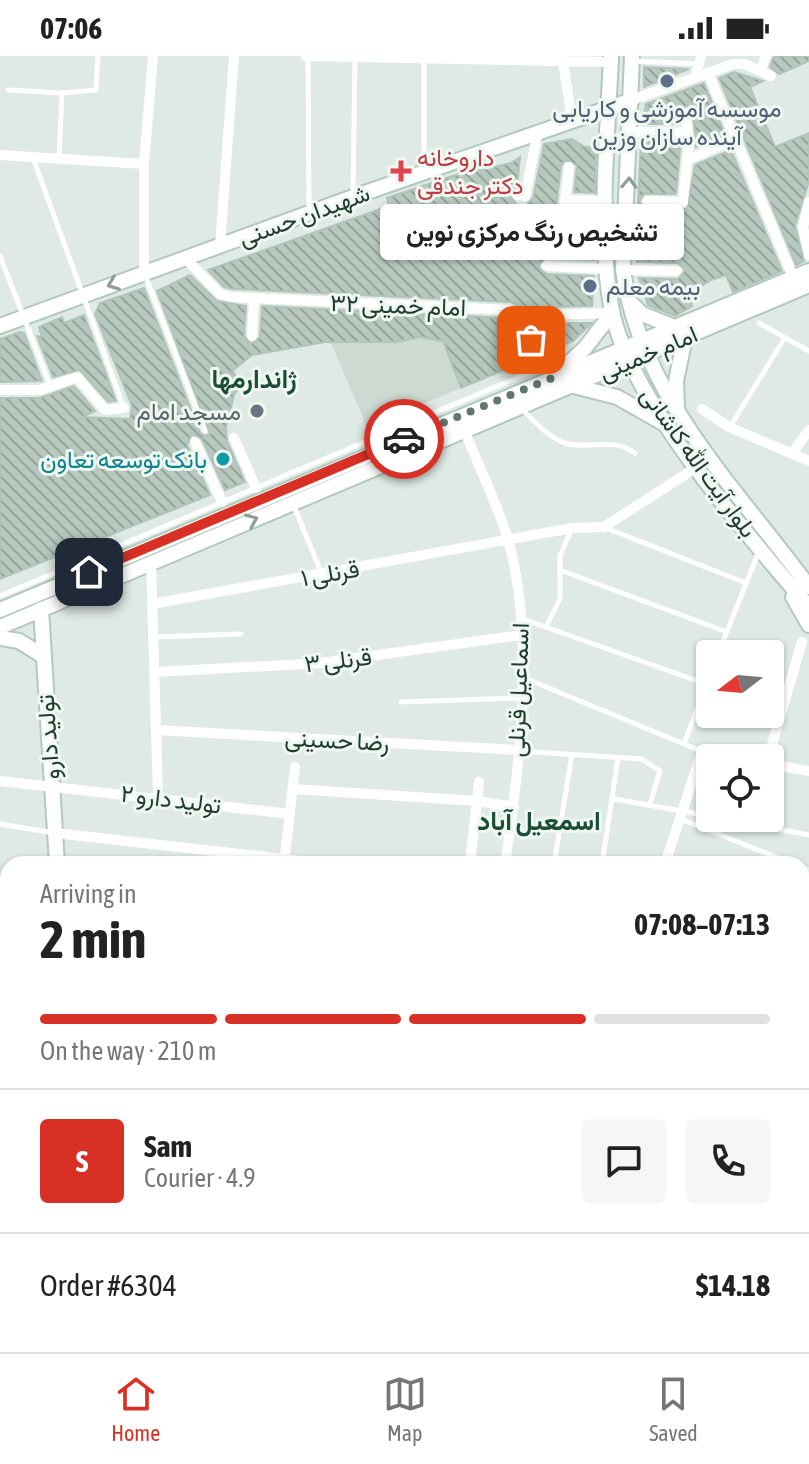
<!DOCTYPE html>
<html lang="en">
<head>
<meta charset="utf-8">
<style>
	:root { --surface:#fff; --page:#f6f6f6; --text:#222; --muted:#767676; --line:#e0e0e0; --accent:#d93025 }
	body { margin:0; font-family:"Asap Condensed",Vazirmatn,sans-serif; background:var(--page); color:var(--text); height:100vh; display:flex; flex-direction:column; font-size:30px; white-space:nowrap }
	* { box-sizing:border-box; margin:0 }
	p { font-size:26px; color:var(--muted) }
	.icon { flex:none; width:44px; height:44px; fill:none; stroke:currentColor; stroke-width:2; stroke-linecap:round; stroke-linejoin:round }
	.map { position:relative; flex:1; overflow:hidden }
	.sheet { position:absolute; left:0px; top:800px; width:810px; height:496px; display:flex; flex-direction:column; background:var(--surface); border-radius:24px 24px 0 0; box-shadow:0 2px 6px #0004 }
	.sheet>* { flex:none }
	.needle { width:52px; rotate:254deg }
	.tools { position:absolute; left:696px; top:584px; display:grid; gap:16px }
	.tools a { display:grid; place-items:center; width:88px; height:88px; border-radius:8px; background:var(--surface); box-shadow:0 2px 6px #0004; font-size:40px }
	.pin { position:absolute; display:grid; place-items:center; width:68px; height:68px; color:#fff; margin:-34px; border-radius:16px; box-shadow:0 4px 12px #0006 }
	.courier { position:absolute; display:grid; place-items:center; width:80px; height:80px; margin:-40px; border:6px solid #d93025; border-radius:50%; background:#fff; color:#222; box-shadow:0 2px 10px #0007 }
	.bubble { position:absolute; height:56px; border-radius:8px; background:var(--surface); box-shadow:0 2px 6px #0004; font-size:26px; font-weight:700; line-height:56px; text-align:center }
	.headline em { font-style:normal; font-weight:700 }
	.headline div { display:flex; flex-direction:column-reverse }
	.headline { display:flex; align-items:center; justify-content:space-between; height:136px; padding:0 40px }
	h1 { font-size:52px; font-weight:700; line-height:60px }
	.bar { display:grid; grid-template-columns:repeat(4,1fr); gap:12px 8px; align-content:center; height:96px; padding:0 40px }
	.bar i { height:10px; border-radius:6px; background:var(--line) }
	.bar .selected { background:var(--accent) }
	.bar p { grid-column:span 4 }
	.line { display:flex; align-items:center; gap:20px; padding:0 40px; border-top:2px solid var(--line) }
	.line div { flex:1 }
	.round { display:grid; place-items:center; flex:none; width:84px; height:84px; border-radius:8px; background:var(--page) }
	.status { display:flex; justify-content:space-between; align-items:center; height:56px; padding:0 40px; background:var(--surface); direction:ltr }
	.status svg { height:22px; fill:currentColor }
	.tabs { display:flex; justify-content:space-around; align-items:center; height:112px; border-top:2px solid var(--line); background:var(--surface); font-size:22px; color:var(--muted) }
	.tabs a { display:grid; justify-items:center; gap:4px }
	.tabs .selected { color:var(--accent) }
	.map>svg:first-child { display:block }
	.built { fill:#cddad2 }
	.building { fill:url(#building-back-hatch); stroke:#b1c4b9; stroke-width:2 }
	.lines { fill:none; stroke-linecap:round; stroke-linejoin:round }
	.secondary-casing { stroke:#b1cabd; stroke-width:18 }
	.lane { stroke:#fff; stroke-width:5 }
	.street { stroke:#fff; stroke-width:10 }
	.secondary { stroke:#fff; stroke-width:14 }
	.rail-casing { stroke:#59776a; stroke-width:6 }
	.rail { stroke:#eff7f1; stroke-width:3; stroke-dasharray:9; stroke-linecap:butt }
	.oneway { stroke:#8f9d96 }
	.done { stroke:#62786d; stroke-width:8; stroke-dasharray:0 14.4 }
	.route { stroke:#d93025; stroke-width:10 }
	.service-dot { fill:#5c6f8a; stroke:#eff7f1; stroke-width:3 }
	.health-dot { fill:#e0444e; stroke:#eff7f1; stroke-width:3 }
	.worship-dot { fill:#6b7280; stroke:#eff7f1; stroke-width:3 }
	.culture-dot { fill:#0f9aa8; stroke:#eff7f1; stroke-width:3 }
	.labels { text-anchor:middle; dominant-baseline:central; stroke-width:6; stroke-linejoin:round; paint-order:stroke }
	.service-label { font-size:24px; fill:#4e5e75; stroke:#eff7f1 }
	.health-label { font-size:24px; fill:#be3a42; stroke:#eff7f1; text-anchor:start }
	.street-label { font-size:24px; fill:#1f3b2e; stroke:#eff7f1 }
	.worship-label { font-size:24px; fill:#5b616d; stroke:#eff7f1; text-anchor:end }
	.culture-label { font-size:24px; fill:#0d838f; stroke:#eff7f1; text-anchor:end }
	.neighbourhood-label { font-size:26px; font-weight:bold; fill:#1b4d38; stroke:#eff7f1 }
</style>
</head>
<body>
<div class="status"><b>07:06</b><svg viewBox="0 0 49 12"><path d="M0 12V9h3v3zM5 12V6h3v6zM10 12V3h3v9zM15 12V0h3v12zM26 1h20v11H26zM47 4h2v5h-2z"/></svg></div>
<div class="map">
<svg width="809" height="1296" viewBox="0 0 809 1296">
	<defs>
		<pattern id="building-back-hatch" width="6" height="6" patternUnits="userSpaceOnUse" patternTransform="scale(2)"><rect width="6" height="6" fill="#b7c8be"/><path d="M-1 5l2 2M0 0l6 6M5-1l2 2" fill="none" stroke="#94a49b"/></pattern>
	</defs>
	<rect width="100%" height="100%" fill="#deeae3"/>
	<path class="built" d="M420,281L443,285L461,332L367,371L331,287L396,286Z"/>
	<path class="building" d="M774,0H809V5L779,18L770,11Z
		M644,11L689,13L644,31Z
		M734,16L763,25L750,31L775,91L809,77V125L795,170L804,205L796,209L719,22Z
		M704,27L725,79L696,91L693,57L687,50L678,54V68H642L646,48Z
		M572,83L585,91L596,92L595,137L574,136L577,109L565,104L561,110L555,162L565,168L572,152L594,153L595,204L546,202L538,210L546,218L594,220L592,250L540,251L533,260L540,267H592L573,285L547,296L524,254L511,246L232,233L224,231L208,214L389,150L387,142L486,109V113L511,107L520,101L517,131L509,139L516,147L514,171L520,172L527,148L533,142L544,88Z
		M641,84H681L676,138H644L639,146L647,153H687L695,109L731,94L782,215L733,236L726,219L711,224L696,233L689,241L692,250L675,260L648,249L639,222L678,223L685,214L678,207L637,206L638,150Z
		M190,219L217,245L246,250L244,280L251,288L260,281L262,250L508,262L532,302L461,332L443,285L420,281L396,286H325L252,299L232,315L242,327L234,339L226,371L227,385L245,426L225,434L202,383L192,378L187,389L210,439L0,523V342H40L74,330L95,355L82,361L130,363L132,350L95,258L100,247L144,232L200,377L205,380L210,378L157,235Z
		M84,259L89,272L116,345L108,346L80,314L53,321L37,280L42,281L39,271L62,261L64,267Z
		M20,276L24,277L42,325L0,326V283Z"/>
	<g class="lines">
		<g class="secondary-casing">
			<path id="secondary" d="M611,0C608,76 597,182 612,255C630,345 748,480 809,551
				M632,0L623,214C640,339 737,433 809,531
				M630,246L642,258L677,272
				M0,270L353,141L632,44
				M559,316L585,292L612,257
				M570,329L617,341L661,366
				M677,352L676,325L685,282
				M793,541L809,569
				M41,553L57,808
				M0,554L809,215
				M0,571L809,229
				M0,582L19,585L43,600
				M802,1041L809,1034
				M802,1096L809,1089
				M90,1288V1296
				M557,1296L565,1288
				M610,1296L618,1288"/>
		</g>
		<path class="lane" d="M308,1L309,155
			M424,3V113
			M633,5L699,8
			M8,34L62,37L96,34L98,0
			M33,102L124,352
			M59,103L62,37
			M353,140L355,2
			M0,200L50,329
			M145,219L205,375
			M759,267L809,295
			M522,353C535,366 550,383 568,388C593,393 613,381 635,397
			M730,371L784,283
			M293,448L321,516
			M606,472L746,527
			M560,514L727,576
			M0,540L545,310
			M523,563L706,628
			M547,569L560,543V500L572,472
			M154,581L241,578
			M718,598L759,495
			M522,621L701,695
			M401,646L520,642
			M684,688L710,619
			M519,695L642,703L660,715L650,748
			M614,743L710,760
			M721,762L809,779
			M681,763L793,808
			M0,768L54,777
			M554,808L572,698
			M602,808L618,702
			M802,812L809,814"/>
		<path class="street" d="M306,0L611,6
			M562,0L572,64
			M761,13L766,0
			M708,17L793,221
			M695,22L701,0
			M632,44L733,8H745L771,20
			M630,76H686
			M0,99L144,108
			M687,104L736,83
			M517,139L525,140L538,75
			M565,144L607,145
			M647,145L683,146L689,84L685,58
			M809,146L803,171L809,199
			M563,160L569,111
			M220,190L234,0
			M186,203L220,238L231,241L510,254L517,258L552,322
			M546,210L606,213
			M623,214L677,215
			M144,217V108L153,0
			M541,259L612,257
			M252,280L254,243
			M0,334H40L77,321L105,354L124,352
			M702,353L729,371L809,405
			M464,373C478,410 498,448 509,487C535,585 520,708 505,808
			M234,382L256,432
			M195,386L222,446
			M792,397L809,374
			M151,506L158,741
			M152,548L572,472L604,471L697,411
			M155,616L321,607L521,579
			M156,674L517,694
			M768,702L802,586
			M770,708L809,715
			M0,725L290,758
			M293,733L477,745L514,751
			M55,777L328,808
			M284,808L295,711
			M470,808L479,726
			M665,808L702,695L738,702
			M0,824L8,825
			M0,914L8,916
			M802,921L809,922
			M0,977L8,980
			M0,1088L8,1090
			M802,1177L809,1183
			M0,1242L2,1232
			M802,1251L809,1241
			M479,1288L499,1296
			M747,1288L759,1296
			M194,1296V1288
			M266,1296L267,1288
			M435,1296L437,1288
			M506,1296L508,1288
			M769,1296L775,1288"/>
		<use href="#secondary" class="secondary"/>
		<g class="rail-casing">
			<path id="rail" d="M802,1078L809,1071
				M585,1296L593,1288"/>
		</g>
		<use href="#rail" class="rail"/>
	</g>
	<defs><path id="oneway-chevron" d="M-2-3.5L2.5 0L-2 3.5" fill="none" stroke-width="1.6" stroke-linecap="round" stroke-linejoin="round" transform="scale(2)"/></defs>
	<g class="oneway">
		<use href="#oneway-chevron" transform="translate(629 127) rotate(-88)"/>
		<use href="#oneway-chevron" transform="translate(113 228) rotate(159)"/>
		<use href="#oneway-chevron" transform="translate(252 464) rotate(-23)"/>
	</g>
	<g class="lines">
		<path class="done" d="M404,383L552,322L531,284"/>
		<path class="route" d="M89,516L404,383"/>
	</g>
	<g class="service-dot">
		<circle cx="667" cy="25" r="8"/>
		<circle cx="590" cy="230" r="8"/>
	</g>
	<path class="health-dot" d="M397 103h8v8h8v8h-8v8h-8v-8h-8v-8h8z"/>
	<circle class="worship-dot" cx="257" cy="355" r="8"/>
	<circle class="culture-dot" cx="223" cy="403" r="8"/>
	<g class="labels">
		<g class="service-label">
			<text x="667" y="52">موسسه آموزشی و کاریابی<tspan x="667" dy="28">آینده سازان وزین</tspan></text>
			<text x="606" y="230" text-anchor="start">بیمه معلم</text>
		</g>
		<g class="health-label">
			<text x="417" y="101">داروخانه<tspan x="417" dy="28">دکتر جندقی</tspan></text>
		</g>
		<g class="street-label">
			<text transform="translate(304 159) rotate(-20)">شهیدان حسنی</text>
			<text transform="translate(398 249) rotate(2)">امام خمینی ۳۲</text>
			<text transform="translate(648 297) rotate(-23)">امام خمینی</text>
			<text transform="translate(699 406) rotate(54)">بلوار آیت الله کاشانی</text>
			<text transform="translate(330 517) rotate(-10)">قرنلی ۱</text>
			<text transform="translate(338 604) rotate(-7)">قرنلی ۳</text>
			<text transform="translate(518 634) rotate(-88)">اسماعیل قرنلی</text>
			<text transform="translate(48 681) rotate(-94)">تولید دارو</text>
			<text transform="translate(337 684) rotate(3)">رضا حسینی</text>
			<text transform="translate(171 743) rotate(7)">تولید دارو ۲</text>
		</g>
		<g class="worship-label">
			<text x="241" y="355">مسجد امام</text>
		</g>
		<g class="culture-label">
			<text x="207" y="403">بانک توسعه تعاون</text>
		</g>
		<g class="neighbourhood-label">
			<text x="254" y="323">ژاندارمها</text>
			<text x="539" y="765">اسمعیل آباد</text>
		</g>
	</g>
</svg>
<div class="tools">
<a><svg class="needle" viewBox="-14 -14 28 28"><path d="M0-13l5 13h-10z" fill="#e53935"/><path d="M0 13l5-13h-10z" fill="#767676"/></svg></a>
<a><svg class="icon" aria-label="locate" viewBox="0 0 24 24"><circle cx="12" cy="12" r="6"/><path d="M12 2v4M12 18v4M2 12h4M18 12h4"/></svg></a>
</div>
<div class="pin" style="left:531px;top:284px;background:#ea580c"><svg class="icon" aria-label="bag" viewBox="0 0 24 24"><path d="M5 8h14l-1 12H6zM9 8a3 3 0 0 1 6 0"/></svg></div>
<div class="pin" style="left:89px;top:516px;background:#1f2937"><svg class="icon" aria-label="home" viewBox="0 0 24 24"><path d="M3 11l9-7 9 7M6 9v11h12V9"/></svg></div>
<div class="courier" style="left:404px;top:383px"><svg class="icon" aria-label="car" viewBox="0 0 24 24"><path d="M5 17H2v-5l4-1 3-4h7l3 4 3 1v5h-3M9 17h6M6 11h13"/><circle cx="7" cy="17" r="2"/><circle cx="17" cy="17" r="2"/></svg></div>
<div class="bubble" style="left:380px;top:148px;width:304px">تشخیص رنگ مرکزی نوین</div>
<section class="sheet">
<div class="headline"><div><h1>2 min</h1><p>Arriving in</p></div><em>07:08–07:13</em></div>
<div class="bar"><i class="selected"></i><i class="selected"></i><i class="selected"></i><i></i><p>On the way · 210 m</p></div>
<div class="line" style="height:144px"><b class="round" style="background:var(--accent);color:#fff">S</b><div><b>Sam</b><p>Courier · 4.9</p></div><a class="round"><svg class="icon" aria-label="chat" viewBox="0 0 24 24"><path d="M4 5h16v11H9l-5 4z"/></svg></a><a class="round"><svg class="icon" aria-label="phone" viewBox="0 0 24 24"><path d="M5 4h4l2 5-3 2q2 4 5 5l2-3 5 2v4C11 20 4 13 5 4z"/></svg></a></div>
<div class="line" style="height:104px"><div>Order #6304</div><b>$14.18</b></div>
</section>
</div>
<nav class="tabs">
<a class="selected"><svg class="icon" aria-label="home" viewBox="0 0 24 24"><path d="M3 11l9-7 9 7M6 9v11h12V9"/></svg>Home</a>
<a><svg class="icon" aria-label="map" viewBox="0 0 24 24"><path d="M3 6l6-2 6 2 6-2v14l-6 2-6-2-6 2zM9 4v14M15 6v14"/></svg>Map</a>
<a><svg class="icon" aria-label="saved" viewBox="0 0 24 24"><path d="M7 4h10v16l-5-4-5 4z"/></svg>Saved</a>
</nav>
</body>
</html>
